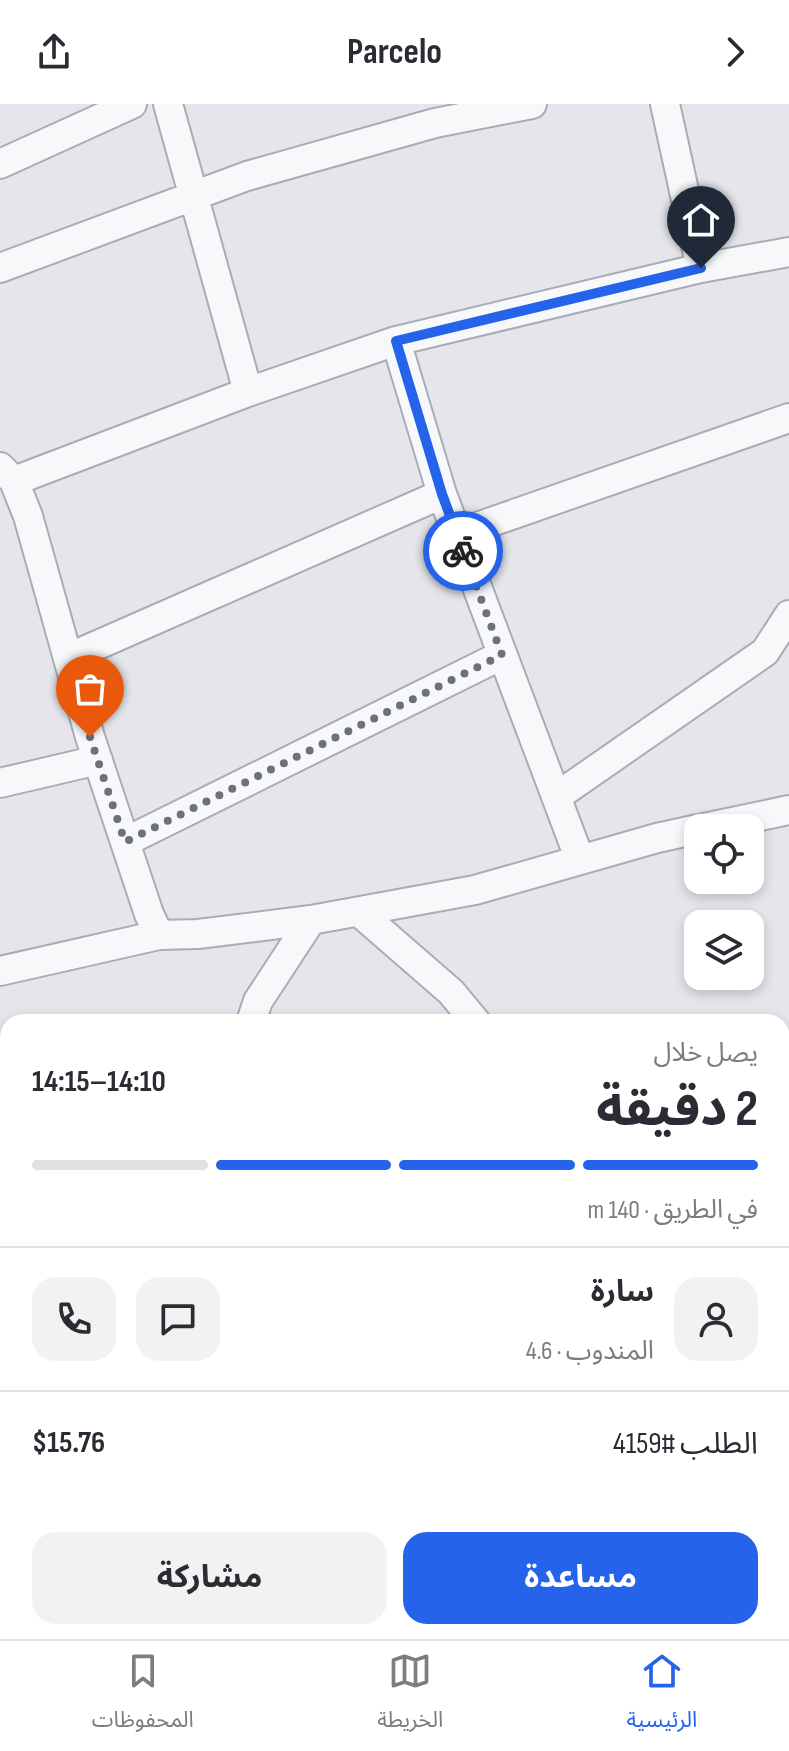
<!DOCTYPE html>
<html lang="ar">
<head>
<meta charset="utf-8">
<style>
	:root { --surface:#fff; --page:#f2f2f3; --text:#2b2b33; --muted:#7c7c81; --line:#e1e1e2; --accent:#2563eb }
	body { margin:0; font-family:"Sofia Sans Condensed","Noto Sans Arabic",sans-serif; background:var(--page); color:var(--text); direction:rtl; height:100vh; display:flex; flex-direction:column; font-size:30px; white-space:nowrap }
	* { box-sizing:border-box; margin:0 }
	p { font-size:26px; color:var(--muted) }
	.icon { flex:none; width:44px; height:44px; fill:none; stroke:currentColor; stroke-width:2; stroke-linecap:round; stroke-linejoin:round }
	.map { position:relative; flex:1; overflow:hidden; direction:ltr }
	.details { position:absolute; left:0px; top:910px; width:790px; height:626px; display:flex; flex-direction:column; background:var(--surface); border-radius:24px 24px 0 0; box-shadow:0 4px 12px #0003; direction:rtl }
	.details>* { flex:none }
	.fabs { position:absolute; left:684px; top:710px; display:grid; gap:16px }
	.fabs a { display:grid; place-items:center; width:80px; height:80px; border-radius:16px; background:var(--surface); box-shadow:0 4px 12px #0003; font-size:40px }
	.pin { position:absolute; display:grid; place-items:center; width:68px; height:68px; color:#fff; margin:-82px -34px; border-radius:50% 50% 50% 0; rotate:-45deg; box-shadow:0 0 8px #0007 }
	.pin .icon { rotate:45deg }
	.courier { position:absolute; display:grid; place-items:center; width:80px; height:80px; margin:-40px; border:6px solid #2563eb; border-radius:50%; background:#fff; color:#222; box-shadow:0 2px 10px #0007 }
	.summary em { font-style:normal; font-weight:700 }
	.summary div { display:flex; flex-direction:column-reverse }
	.summary { display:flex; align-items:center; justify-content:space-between; height:136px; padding:0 32px }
	h1 { font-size:52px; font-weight:700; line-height:60px }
	.bar { display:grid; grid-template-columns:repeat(4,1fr); gap:12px 8px; align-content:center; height:96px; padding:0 32px }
	.bar i { height:10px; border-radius:6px; background:var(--line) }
	.bar .current { background:var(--accent) }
	.bar p { grid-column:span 4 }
	.line { display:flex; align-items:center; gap:20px; padding:0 32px; border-top:2px solid var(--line) }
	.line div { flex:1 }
	.round { display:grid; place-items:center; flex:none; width:84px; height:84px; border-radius:24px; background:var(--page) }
	.action { display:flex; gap:16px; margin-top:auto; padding:16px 32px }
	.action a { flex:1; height:92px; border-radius:24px; background:var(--accent); color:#fff; font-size:32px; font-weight:700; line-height:92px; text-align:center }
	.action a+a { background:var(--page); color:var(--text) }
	header { display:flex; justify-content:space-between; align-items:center; height:104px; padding:0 32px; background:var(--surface); font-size:36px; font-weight:700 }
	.menu { display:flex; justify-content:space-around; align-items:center; height:112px; border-top:2px solid var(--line); background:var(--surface); font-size:22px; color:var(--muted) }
	.menu a { display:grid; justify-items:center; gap:4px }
	.menu .current { color:var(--accent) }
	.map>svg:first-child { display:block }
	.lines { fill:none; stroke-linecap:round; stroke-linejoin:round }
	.street-casing { stroke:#aaacb5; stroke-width:32 }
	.street { stroke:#f7f8fa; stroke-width:28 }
	.done { stroke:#6e717d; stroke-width:8; stroke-dasharray:0 14.4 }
	.route { stroke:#2563eb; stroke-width:10 }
</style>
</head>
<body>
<header><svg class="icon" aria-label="forward" viewBox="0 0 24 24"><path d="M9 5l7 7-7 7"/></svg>Parcelo<svg class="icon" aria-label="share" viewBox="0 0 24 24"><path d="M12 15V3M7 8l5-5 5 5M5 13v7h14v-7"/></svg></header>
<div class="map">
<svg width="789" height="1535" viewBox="0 0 789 1535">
	<rect width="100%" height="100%" fill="#e5e6eb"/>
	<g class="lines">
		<g class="street-casing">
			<path id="street" d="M168,0L248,288
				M665,0L701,164
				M0,60L132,0
				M0,164L247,72L435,19L532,0
				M396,237L442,390L580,756
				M0,363L14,377L28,412L90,633L149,810L159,831
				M14,377L248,288L396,237L701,164L789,148
				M457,430L789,314
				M68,554L442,390
				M0,679L98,656
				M556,693L765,548L789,511
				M704,724L789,706
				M125,738L502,551
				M359,808L451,888L476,918
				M0,867L159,831L198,830L311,816L475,786L657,734L698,725
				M251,918L258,897L311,816
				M782,1061L789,1062
				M0,1189L8,1180
				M782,1248L789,1247
				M0,1267L8,1268
				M782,1405L789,1406
				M0,1466L8,1469
				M561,1528V1535
				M745,1528L746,1535
				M117,1535L119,1528"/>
		</g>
		<use href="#street" class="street"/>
	</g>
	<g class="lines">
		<path class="done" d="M90,633L125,738L502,551L463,447"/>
		<path class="route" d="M463,447L442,390L396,237L701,164"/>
	</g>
</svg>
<div class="fabs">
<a><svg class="icon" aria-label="locate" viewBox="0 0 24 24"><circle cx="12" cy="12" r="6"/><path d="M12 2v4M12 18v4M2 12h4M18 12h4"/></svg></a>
<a><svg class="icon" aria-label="layers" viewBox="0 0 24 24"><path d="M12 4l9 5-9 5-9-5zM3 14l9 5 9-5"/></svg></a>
</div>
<div class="pin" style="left:90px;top:633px;background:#ea580c"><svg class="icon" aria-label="bag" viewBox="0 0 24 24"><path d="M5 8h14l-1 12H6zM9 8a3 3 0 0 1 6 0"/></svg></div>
<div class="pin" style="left:701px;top:164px;background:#1f2937"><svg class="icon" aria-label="home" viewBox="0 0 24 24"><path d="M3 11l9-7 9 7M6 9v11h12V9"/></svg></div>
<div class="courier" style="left:463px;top:447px"><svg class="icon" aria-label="bike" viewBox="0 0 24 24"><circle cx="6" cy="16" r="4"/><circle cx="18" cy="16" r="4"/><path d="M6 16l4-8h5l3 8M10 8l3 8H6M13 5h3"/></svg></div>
<section class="details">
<div class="summary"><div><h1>2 دقيقة</h1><p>يصل خلال</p></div><em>14:10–14:15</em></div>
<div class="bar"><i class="current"></i><i class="current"></i><i class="current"></i><i></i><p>في الطريق · 140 m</p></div>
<div class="line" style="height:144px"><a class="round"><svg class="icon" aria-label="person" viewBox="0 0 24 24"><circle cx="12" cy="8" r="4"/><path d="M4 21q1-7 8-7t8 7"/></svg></a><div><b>سارة</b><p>المندوب · 4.6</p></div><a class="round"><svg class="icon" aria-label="chat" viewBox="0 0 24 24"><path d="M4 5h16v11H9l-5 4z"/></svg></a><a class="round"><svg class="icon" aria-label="phone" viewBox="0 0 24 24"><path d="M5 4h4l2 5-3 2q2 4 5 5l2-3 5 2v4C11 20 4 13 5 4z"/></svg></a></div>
<div class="line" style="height:104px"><div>الطلب #4159</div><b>$15.76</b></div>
<div class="action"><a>مساعدة</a><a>مشاركة</a></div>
</section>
</div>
<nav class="menu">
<a class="current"><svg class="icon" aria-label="home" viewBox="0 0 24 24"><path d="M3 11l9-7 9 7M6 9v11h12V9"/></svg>الرئيسية</a>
<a><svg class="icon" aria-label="map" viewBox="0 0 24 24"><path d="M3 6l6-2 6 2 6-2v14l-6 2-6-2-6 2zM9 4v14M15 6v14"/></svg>الخريطة</a>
<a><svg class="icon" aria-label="saved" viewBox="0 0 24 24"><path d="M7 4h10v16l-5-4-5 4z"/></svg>المحفوظات</a>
</nav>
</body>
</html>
